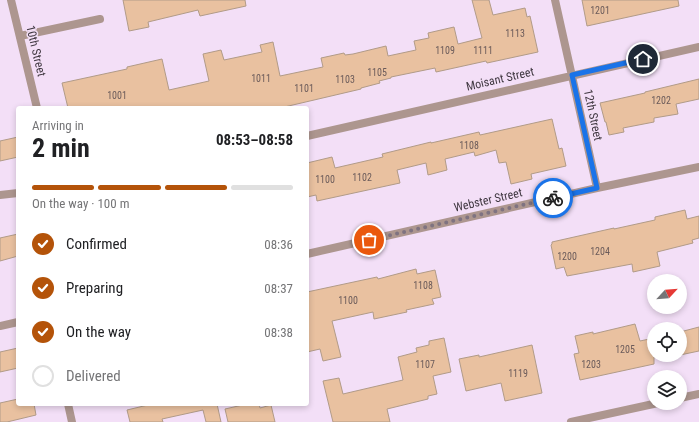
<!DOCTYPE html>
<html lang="en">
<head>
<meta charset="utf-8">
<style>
	:root { --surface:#fff; --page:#f6f6f6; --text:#202124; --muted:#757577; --line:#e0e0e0; --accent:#b45309 }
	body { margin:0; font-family:"Roboto Condensed",sans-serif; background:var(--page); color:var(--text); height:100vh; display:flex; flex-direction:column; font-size:15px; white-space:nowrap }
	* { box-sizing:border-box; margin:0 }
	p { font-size:13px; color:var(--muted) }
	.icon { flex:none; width:22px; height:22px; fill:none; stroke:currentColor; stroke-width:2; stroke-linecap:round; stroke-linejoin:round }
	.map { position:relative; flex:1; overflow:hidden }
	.sheet { position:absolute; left:16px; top:106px; width:293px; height:300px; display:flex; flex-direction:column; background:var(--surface); border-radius:4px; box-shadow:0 2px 6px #0003 }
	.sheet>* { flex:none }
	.needle { width:26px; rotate:64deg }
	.controls { position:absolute; left:647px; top:274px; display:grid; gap:8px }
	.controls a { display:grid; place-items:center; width:40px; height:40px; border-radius:50%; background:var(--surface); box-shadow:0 2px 6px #0003; font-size:20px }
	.pin { position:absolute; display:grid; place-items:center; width:34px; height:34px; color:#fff; margin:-17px; border:2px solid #fff; border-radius:50%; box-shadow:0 1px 4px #0007 }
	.courier { position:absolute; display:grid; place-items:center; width:40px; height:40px; margin:-20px; border:3px solid #1a73e8; border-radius:50%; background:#fff; color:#222; box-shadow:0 1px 5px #0007 }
	.overview em { font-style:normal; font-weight:700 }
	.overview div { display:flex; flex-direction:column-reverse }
	.overview { display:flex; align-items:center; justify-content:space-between; height:68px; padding:0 16px }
	h1 { font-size:26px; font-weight:700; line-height:30px }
	.bar { display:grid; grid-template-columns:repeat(4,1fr); gap:6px 4px; align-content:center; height:48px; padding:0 16px }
	.bar i { height:5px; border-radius:3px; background:var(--line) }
	.bar .on { background:var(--accent) }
	.bar p { grid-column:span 4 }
	ol { padding:0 16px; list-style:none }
	li { display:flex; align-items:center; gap:12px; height:44px }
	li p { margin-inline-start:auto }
	li .icon { padding:4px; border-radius:50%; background:var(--accent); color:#fff; stroke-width:4 }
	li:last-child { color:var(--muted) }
	li i { width:22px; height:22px; border:2px solid var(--line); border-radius:50% }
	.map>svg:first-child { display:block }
	.building { fill:#e9c1a0; stroke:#b19b88 }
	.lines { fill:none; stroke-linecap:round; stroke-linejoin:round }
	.service { stroke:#ad968f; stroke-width:8 }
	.minor { stroke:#ad968f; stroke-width:8 }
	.done { stroke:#7f7381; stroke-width:4; stroke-dasharray:0 7.2 }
	.route { stroke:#1a73e8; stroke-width:5 }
	.labels { text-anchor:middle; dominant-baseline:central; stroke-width:3; stroke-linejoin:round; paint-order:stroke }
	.number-label { font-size:10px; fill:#6b5b5a }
	.street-label { font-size:12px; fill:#413942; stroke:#f3dff7 }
</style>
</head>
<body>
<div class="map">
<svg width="699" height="422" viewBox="0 0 699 422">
	<rect width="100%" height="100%" fill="#f3dff7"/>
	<path class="building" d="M123,0H245L246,6L200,16L198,10L148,22L149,27L129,31Z
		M472,0H489L493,15L525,8L527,17L530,16L538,52L487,63L486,61L436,72L435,68L391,77V78L379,81L380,83L361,88V89L280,108H68L62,83L127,69V67L162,59L169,90L209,81L203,54L221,50L224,60L262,52L260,45L273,42L280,76L323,67L321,58L344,53L345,55L353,54L386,46L388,56L416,50L414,41L429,38L428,33L454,27L458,44L482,38Z
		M582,0H678L679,6L587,26Z
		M699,79V99L676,104L678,114L654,118V122L623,128L624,132L609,135L606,122H605L600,103L645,93V92Z
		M552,119L559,149L562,148L566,166L531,174L532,179L511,184L506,162L499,163L496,150L475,156L474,152L445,159L447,170L428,175L426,163L397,170L400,183L317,201L316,195L307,197V163L332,157L335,168L383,157L382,154L431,142V143L479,132L480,135Z
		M18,137V157L0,161V141Z
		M685,210L687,219L699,216V238L692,240L693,243L657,252L660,266L633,272L632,264L567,276L564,267L556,269L551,245L552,244V242L614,228V229L655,220V217Z
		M18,234V256L0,261V238Z
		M416,269L417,274L435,270L441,297L432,299L434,304L406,310L407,312L374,319L373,312L332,321L341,357L323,361L320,349L307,352V292L377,277L378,279Z
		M635,324L640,341L654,338V364L580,380L574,354L579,353L575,336L593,332V334Z
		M699,327V351L680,355V332Z
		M444,338L451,372L433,376L437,394L428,396V399L387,409L390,422H333L323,381L339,378L343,394L403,380L398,357L417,352L416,348L429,345V341Z
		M532,345L542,393L505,401L501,383L466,391L459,359L479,355V357Z
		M18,348V368L0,372V352Z
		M18,399V404H34L36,415L7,422H0V403Z
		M152,404H217L221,422H206L203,410L162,419L163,422H130L127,410Z
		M247,404H259L260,408L271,405L275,422H228L225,409Z"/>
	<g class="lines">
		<path class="service" d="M20,36L100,19"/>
		<path class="minor" d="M11,0L37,108
			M555,0L597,188
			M307,136L699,47
			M0,195L18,193
			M307,254L597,188L699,167
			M0,326L18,322
			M680,398L699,394
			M68,404L72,422
			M571,422L658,403"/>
	</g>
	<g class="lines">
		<path class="done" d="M369,240L553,198"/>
		<path class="route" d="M553,198L597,188L572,75L643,59"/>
	</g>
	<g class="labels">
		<g class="number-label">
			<text x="600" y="10">1201</text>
			<text x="515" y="33">1113</text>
			<text x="445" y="50">1109</text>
			<text x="483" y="50">1111</text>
			<text x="377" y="72">1105</text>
			<text x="261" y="78">1011</text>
			<text x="345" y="79">1103</text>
			<text x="304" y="88">1101</text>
			<text x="117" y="95">1001</text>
			<text x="661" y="100">1202</text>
			<text x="469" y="145">1108</text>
			<text x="362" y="177">1102</text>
			<text x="325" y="179">1100</text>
			<text x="600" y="251">1204</text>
			<text x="567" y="256">1200</text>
			<text x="423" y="285">1108</text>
			<text x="348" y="300">1100</text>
			<text x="625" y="349">1205</text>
			<text x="425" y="364">1107</text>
			<text x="591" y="364">1203</text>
			<text x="518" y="373">1119</text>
		</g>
		<g class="street-label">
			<text transform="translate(36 51) rotate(77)">10th Street</text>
			<text transform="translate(500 79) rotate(-13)">Moisant Street</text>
			<text transform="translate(593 115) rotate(78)">12th Street</text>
			<text transform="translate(488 200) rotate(-13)">Webster Street</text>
		</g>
	</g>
</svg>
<div class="controls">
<a><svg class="needle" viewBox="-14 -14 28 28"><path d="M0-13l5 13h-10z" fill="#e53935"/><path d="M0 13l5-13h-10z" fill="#757577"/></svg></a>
<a><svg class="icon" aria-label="locate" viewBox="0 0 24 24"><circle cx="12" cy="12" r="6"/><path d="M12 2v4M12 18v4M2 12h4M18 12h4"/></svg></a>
<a><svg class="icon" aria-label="layers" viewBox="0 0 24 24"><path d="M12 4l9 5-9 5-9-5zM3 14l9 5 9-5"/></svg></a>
</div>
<div class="pin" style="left:369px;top:240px;background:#ea580c"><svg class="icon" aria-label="bag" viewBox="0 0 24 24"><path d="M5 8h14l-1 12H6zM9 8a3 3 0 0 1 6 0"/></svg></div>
<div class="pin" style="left:643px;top:59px;background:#1f2937"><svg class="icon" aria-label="home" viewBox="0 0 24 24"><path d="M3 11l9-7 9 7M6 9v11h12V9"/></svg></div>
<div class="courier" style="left:553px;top:198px"><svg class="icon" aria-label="bike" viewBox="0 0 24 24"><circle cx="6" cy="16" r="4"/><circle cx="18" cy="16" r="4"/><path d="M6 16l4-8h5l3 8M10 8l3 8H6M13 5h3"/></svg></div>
<section class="sheet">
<div class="overview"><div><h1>2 min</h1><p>Arriving in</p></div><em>08:53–08:58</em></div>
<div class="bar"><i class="on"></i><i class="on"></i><i class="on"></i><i></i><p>On the way · 100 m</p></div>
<ol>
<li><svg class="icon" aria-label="check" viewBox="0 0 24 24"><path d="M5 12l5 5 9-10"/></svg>Confirmed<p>08:36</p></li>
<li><svg class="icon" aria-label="check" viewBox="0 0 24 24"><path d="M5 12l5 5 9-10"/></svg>Preparing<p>08:37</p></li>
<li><svg class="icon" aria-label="check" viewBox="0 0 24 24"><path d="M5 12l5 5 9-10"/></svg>On the way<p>08:38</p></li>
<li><i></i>Delivered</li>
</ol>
</section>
</div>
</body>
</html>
